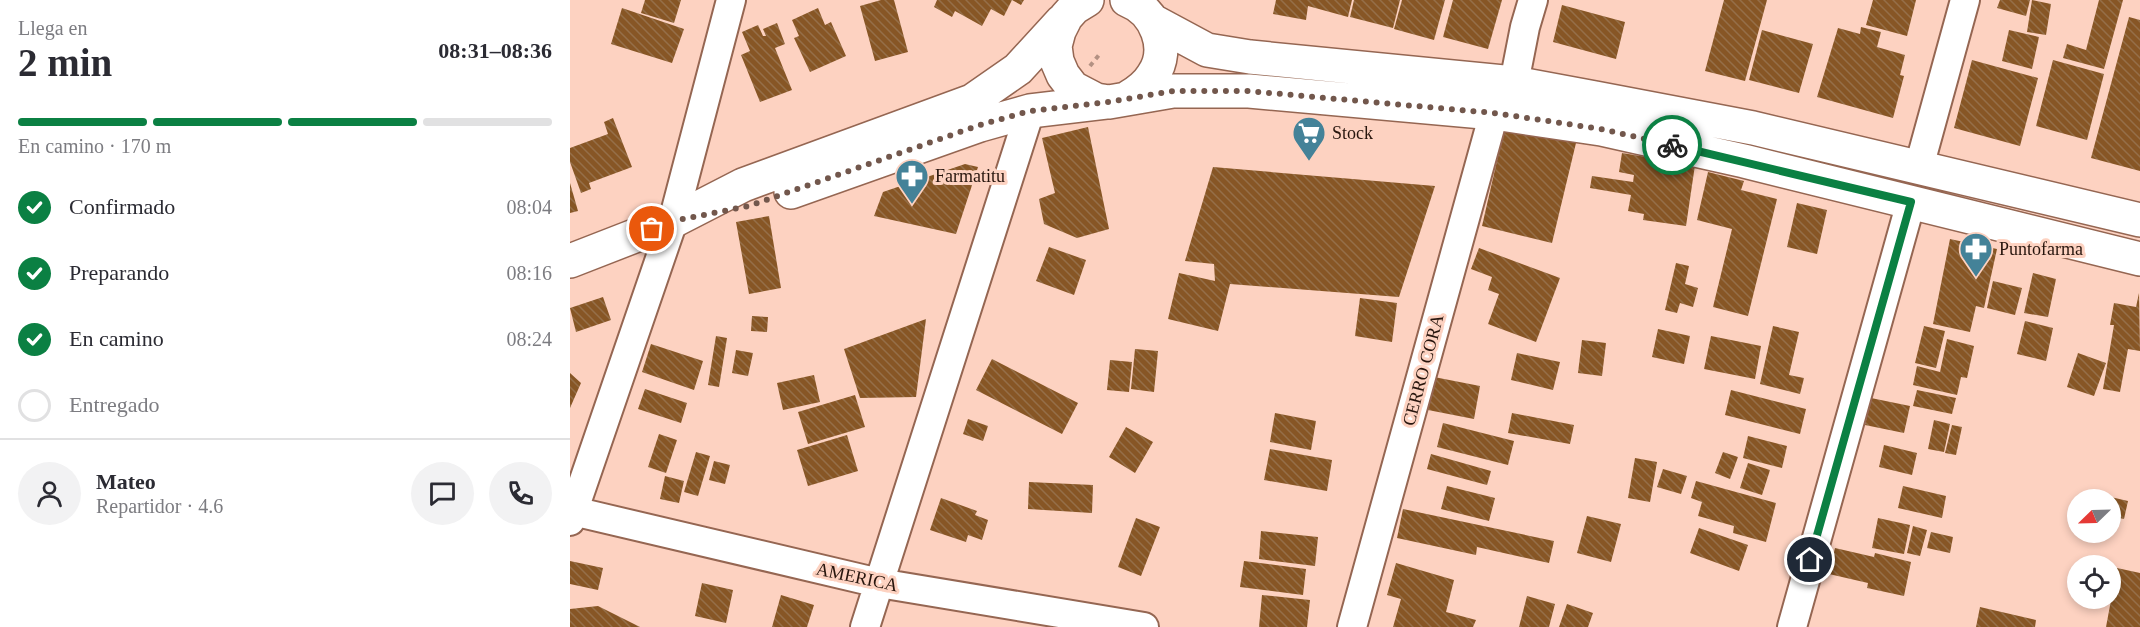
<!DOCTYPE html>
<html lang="es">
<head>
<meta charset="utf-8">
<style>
	:root { --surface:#fff; --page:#f2f2f3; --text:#2b2b33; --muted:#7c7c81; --line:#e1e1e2; --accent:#0b8043 }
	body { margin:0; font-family:Georgia,serif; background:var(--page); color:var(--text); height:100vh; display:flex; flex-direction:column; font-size:22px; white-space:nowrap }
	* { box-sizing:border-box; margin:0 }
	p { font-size:20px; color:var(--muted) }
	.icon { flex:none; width:33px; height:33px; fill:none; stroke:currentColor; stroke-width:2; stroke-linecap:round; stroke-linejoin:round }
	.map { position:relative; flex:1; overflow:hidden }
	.side { display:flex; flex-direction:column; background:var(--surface); width:570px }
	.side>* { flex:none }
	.needle { width:39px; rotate:247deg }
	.tools { position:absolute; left:1497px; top:489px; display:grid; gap:12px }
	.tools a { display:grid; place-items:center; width:54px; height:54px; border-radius:50%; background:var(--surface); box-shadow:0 3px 9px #0003; font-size:30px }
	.pin { position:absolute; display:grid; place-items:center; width:51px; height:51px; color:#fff; margin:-26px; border:3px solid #fff; border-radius:50%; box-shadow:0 2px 6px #0007 }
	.courier { position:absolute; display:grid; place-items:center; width:60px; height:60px; margin:-30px; border:4px solid #0b8043; border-radius:50%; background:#fff; color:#222; box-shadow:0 2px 8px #0007 }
	.summary em { font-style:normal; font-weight:600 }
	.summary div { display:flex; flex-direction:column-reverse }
	.summary { display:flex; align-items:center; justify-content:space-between; height:102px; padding:0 18px }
	h1 { font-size:39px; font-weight:600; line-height:45px }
	.bar { display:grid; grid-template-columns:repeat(4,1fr); gap:9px 6px; align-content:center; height:72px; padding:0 18px }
	.bar i { height:8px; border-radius:4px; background:var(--line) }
	.bar .on { background:var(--accent) }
	.bar p { grid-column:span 4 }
	.line { display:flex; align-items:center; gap:15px; padding:0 18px; border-top:2px solid var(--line) }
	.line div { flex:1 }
	.round { display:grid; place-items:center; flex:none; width:63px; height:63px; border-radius:32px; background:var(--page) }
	ol { padding:0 18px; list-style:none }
	li { display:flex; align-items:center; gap:18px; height:66px }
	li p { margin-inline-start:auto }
	li .icon { padding:6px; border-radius:50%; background:var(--accent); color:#fff; stroke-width:4 }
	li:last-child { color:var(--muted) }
	li i { width:33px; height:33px; border:3px solid var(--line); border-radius:50% }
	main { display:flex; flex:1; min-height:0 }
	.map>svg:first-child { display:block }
	.building { fill:url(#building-back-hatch) }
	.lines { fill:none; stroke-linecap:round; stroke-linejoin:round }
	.minor-casing { stroke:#956652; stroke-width:32 }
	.highway-casing { stroke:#956652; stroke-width:36 }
	.path { stroke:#b39183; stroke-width:4; stroke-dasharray:4.5 4.5; stroke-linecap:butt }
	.minor { stroke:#fff; stroke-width:28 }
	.highway { stroke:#fff; stroke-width:33 }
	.done { stroke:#72574c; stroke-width:6; stroke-dasharray:0 10.8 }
	.route { stroke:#0b8043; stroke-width:8 }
	.labels { text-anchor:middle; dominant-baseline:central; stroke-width:6; stroke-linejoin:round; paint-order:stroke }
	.poi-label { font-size:18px; fill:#27150d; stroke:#fdd2c1; text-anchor:start }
	.street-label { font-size:18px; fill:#27150d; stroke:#fdd2c1 }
</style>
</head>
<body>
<main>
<section class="side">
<div class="summary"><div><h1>2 min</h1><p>Llega en</p></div><em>08:31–08:36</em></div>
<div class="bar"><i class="on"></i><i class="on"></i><i class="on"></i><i></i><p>En camino · 170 m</p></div>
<ol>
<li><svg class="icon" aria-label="check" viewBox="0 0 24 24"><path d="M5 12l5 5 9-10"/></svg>Confirmado<p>08:04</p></li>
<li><svg class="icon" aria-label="check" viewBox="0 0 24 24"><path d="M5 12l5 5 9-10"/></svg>Preparando<p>08:16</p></li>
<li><svg class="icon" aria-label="check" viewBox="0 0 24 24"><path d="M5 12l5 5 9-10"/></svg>En camino<p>08:24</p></li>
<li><i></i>Entregado</li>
</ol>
<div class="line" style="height:108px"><a class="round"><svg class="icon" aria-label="person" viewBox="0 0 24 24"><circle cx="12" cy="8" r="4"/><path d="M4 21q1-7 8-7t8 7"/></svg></a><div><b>Mateo</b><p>Repartidor · 4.6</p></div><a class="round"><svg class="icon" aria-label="chat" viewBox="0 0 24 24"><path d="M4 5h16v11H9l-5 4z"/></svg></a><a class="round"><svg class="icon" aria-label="phone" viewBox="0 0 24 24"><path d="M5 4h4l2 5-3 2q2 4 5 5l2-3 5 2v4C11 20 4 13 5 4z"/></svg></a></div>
</section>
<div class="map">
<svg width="1570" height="627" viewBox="0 0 1570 627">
	<defs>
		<pattern id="building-back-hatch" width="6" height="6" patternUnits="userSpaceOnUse" patternTransform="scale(1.5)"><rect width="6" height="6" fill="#875625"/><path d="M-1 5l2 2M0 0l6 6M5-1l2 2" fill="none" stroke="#956f49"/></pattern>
	</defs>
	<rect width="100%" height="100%" fill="#fdd2c1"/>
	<path class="building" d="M75,0H111L104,23L71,13Z
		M311,0H324L338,52L305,61L290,6Z
		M367,0H454L451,5L442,0L434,16L421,9L412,26L385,11L382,17L364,7Z
		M706,0H782L778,17L738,6L736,20L703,14Z
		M784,0H830L823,28L780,17Z
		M832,0H875L864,40L824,29Z
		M883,0H932L918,49L873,37Z
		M1154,0H1197L1175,81L1135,71Z
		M1303,0H1346L1337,36L1296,25Z
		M1430,0H1460L1456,16L1427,8Z
		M1462,0L1481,4L1476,35L1457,32Z
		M1529,0H1553L1534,69L1493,58L1497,44L1516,50Z
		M992,5L1055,22L1046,59L983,42Z
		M52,8L114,29L102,63L41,44Z
		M248,8L255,25L261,22L276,56L240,72L224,38L229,36L222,20Z
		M1559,17L1570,20V171L1521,158Z
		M207,23L215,44L205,48L222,90L190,102L171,55L180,51L172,32L188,25L193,36H196L193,29Z
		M1291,27L1311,32L1307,47L1335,55L1330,75L1334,76L1323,118L1247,97L1268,28L1290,34Z
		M1192,30L1243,44L1229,93L1179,80Z
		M1439,30L1469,37L1462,69L1432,61Z
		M1402,60L1468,78L1450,146L1384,128Z
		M1483,60L1534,74L1517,140L1466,126Z
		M43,118L62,167L19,183L21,189L11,193L0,162V148L38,134L34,122Z
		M935,126L1006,143L982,243L912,226Z
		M518,127L539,229L507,238L474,224L469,199L485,193L472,138Z
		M1052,153L1125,165L1116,226L1073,220L1074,214L1058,211L1061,195L1020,188L1022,176L1063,182L1064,175L1049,172Z
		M395,164L408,167L386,234L304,216L313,192Z
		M643,167L865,186L829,297L660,284L648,331L598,319L609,273L645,281L644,264L615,261Z
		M1138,172L1174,181L1171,190L1207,199L1178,316L1143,307L1162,229L1127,220Z
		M0,183L8,211L0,213Z
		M1227,203L1257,210L1247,254L1217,247Z
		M199,216L211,288L179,294L166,222Z
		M1380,239L1427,249L1414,308L1406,306L1400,332L1363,324Z
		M479,247L516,260L504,295L466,281Z
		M909,248L990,278L966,342L918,324L929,294L918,290L922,277L901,269Z
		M1106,263L1119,266L1115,284L1128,288L1123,307L1110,303L1107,313L1095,310Z
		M1463,273L1486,279L1478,317L1454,313Z
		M1423,281L1452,288L1445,315L1417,308Z
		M1569,293L1570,351L1558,349L1550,392L1533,389L1544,325H1540L1544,303L1566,307Z
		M33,297L41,320L6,332L0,308Z
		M790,298L827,303L822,342L785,336Z
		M182,316L198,317L197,332L181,331Z
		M356,319L346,397L290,398L274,349Z
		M1455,321L1483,328L1476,361L1447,354Z
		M1203,326L1229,332L1219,375L1234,378L1230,394L1190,384Z
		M1354,326L1375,331L1366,368L1345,363Z
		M1088,329L1120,336L1114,364L1082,357Z
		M146,336L157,338L149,387L138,385Z
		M1141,336L1191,346L1185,379L1134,369Z
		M1377,339L1404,346L1397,378L1391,377L1387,395L1343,385L1347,366L1370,372Z
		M1012,340L1036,343L1032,376L1008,373Z
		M81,344L133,361L124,390L72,372Z
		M565,349L588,351L584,392L561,389Z
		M166,350L183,353L178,376L162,373Z
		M947,353L990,362L983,390L941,380Z
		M1508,353L1536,363L1524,396L1497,387Z
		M422,359L508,403L492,434L406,390Z
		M540,360L562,362L559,392L537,390Z
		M0,373L11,383L0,408Z
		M244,375L250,402L213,410L207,383Z
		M864,377L910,386L904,419L858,410Z
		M75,389L117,403L111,423L68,409Z
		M1161,390L1236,409L1230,434L1155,415Z
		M1347,390L1386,398L1382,414L1343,406Z
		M285,395L295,427L238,444L228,412Z
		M1301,398L1340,406L1334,433L1295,425Z
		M705,413L746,421L741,450L700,442Z
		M942,413L1004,425L1000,444L938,433Z
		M398,419L418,426L413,441L393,434Z
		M1364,420L1380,424L1374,452L1358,449Z
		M873,423L944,441L938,465L867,447Z
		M1382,425L1392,427L1386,455L1375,453Z
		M556,427L583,442L565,473L539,457Z
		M89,434L107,440L96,473L78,467Z
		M277,435L288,471L238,486L227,450Z
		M1178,436L1217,446L1212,468L1173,458Z
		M1314,445L1347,453L1342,475L1309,467Z
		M700,449L762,460L757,491L694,480Z
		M126,452L140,456L128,496L114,492Z
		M1153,452L1168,457L1160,479L1145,473Z
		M861,454L921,471L917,485L857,469Z
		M1065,458L1087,462L1080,502L1058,498Z
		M144,461L160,465L155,484L139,480Z
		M1178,463L1200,470L1192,495L1170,488Z
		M1093,469L1117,476L1111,494L1087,487Z
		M95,476L114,481L109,503L90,499Z
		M1126,481L1206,503L1196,542L1163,533L1164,526L1128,516L1132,502L1121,498Z
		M459,482L523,485L522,513L458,509Z
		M877,486L925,498L919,521L871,509Z
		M1333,486L1376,496L1372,518L1328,508Z
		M1532,495L1558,501L1554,519L1540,516V500H1531Z
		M371,498L407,511L405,515L418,520L412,540L398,535L396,542L360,530Z
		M833,509L984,541L979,563L907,547L906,555L827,538Z
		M1017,516L1051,524L1041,562L1007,553Z
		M566,518L590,527L571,576L548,567Z
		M1308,518L1340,525L1334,554L1302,548Z
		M1343,526L1357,530L1350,556L1337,553Z
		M1129,528L1178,545L1169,571L1120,553Z
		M691,531L748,537L745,566L689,559Z
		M1361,532L1383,537L1380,553L1357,548Z
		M1265,548L1304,557L1305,553L1341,562L1334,596L1297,588L1298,583L1259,574Z
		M0,561L33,568L28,590L0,584Z
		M674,561L736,569L733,595L670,587Z
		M826,563L884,580L876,612L906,620L903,627H823L831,599L817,595Z
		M1547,568L1570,573V627H1536Z
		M132,583L163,590L156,623L125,616Z
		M211,595L244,605L237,627H202Z
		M692,595L740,600L737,627H689Z
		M957,596L985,604L979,627H949Z
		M997,604L1023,613L1018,627H989Z
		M28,606L70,627H0V609Z
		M1410,607L1466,620L1465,627H1406Z"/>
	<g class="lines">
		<g class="minor-casing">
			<path id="minor" d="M944,83L955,27L963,0
				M1349,167L1395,0
				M3,511L309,583L574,627
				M0,521L103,221L161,0
				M295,627L460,111
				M782,627L924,113
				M1222,627L1341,202"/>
		</g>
		<g class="highway-casing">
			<path id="highway" d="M517,0L504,8L496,17L489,31L485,46L487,61L493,75L503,88L526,100L539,102L603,91H679L924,113L1031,129L1174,161L1570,259
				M557,0C586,11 601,49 583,75C577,85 569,91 559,97
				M583,21L637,50L680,57L944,83L1025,98L1183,128L1570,220
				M221,192L410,125L460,111L536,102
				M0,261L103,221L173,185L402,101L448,69L492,21"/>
		</g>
		<path class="path" d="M520,66L529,55"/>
		<use href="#minor" class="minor"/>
		<use href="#highway" class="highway"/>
	</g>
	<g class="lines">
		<path class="done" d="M82,229L103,221L179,206L410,125L460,111L539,102L603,91H678L924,113L1031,129L1102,145"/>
		<path class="route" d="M1102,145L1341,202L1240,560"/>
	</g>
	<defs>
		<g id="supermarket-pin" transform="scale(1.725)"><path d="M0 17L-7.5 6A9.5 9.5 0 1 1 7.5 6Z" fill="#448298" stroke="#fdd2c1"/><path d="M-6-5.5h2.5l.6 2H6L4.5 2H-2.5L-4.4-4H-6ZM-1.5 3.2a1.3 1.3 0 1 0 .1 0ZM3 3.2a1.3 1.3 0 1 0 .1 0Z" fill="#fff"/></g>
		<g id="pharmacy-pin" transform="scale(1.725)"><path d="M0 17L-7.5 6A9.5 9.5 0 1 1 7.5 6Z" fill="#448298" stroke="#fdd2c1"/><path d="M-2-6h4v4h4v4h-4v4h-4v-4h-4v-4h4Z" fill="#fff"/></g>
	</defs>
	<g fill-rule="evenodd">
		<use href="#supermarket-pin" x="739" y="133"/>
		<use href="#pharmacy-pin" x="342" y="176"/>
		<use href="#pharmacy-pin" x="1406" y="249"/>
	</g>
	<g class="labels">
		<g class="poi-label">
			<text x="762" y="133">Stock</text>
			<text x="365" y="176">Farmatitu</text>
			<text x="1429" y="249">Puntofarma</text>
		</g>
		<g class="street-label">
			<text transform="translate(853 370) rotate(-75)">CERRO CORA</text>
			<text transform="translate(287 577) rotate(12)">AMERICA</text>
		</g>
	</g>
</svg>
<div class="tools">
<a><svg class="needle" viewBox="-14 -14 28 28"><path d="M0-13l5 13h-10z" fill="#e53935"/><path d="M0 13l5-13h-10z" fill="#7c7c81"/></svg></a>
<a><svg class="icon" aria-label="locate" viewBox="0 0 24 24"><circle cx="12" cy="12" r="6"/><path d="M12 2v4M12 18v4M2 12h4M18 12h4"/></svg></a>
</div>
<div class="pin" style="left:82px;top:229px;background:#ea580c"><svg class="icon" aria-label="bag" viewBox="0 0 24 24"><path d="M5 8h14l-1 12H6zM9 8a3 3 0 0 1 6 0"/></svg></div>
<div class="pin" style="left:1240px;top:560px;background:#1f2937"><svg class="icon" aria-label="home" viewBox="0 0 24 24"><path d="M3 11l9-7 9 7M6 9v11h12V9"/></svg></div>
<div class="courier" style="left:1102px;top:145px"><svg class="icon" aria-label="bike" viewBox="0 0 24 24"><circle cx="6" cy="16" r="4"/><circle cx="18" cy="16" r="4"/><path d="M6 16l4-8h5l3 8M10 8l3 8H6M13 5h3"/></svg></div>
</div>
</main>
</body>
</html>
